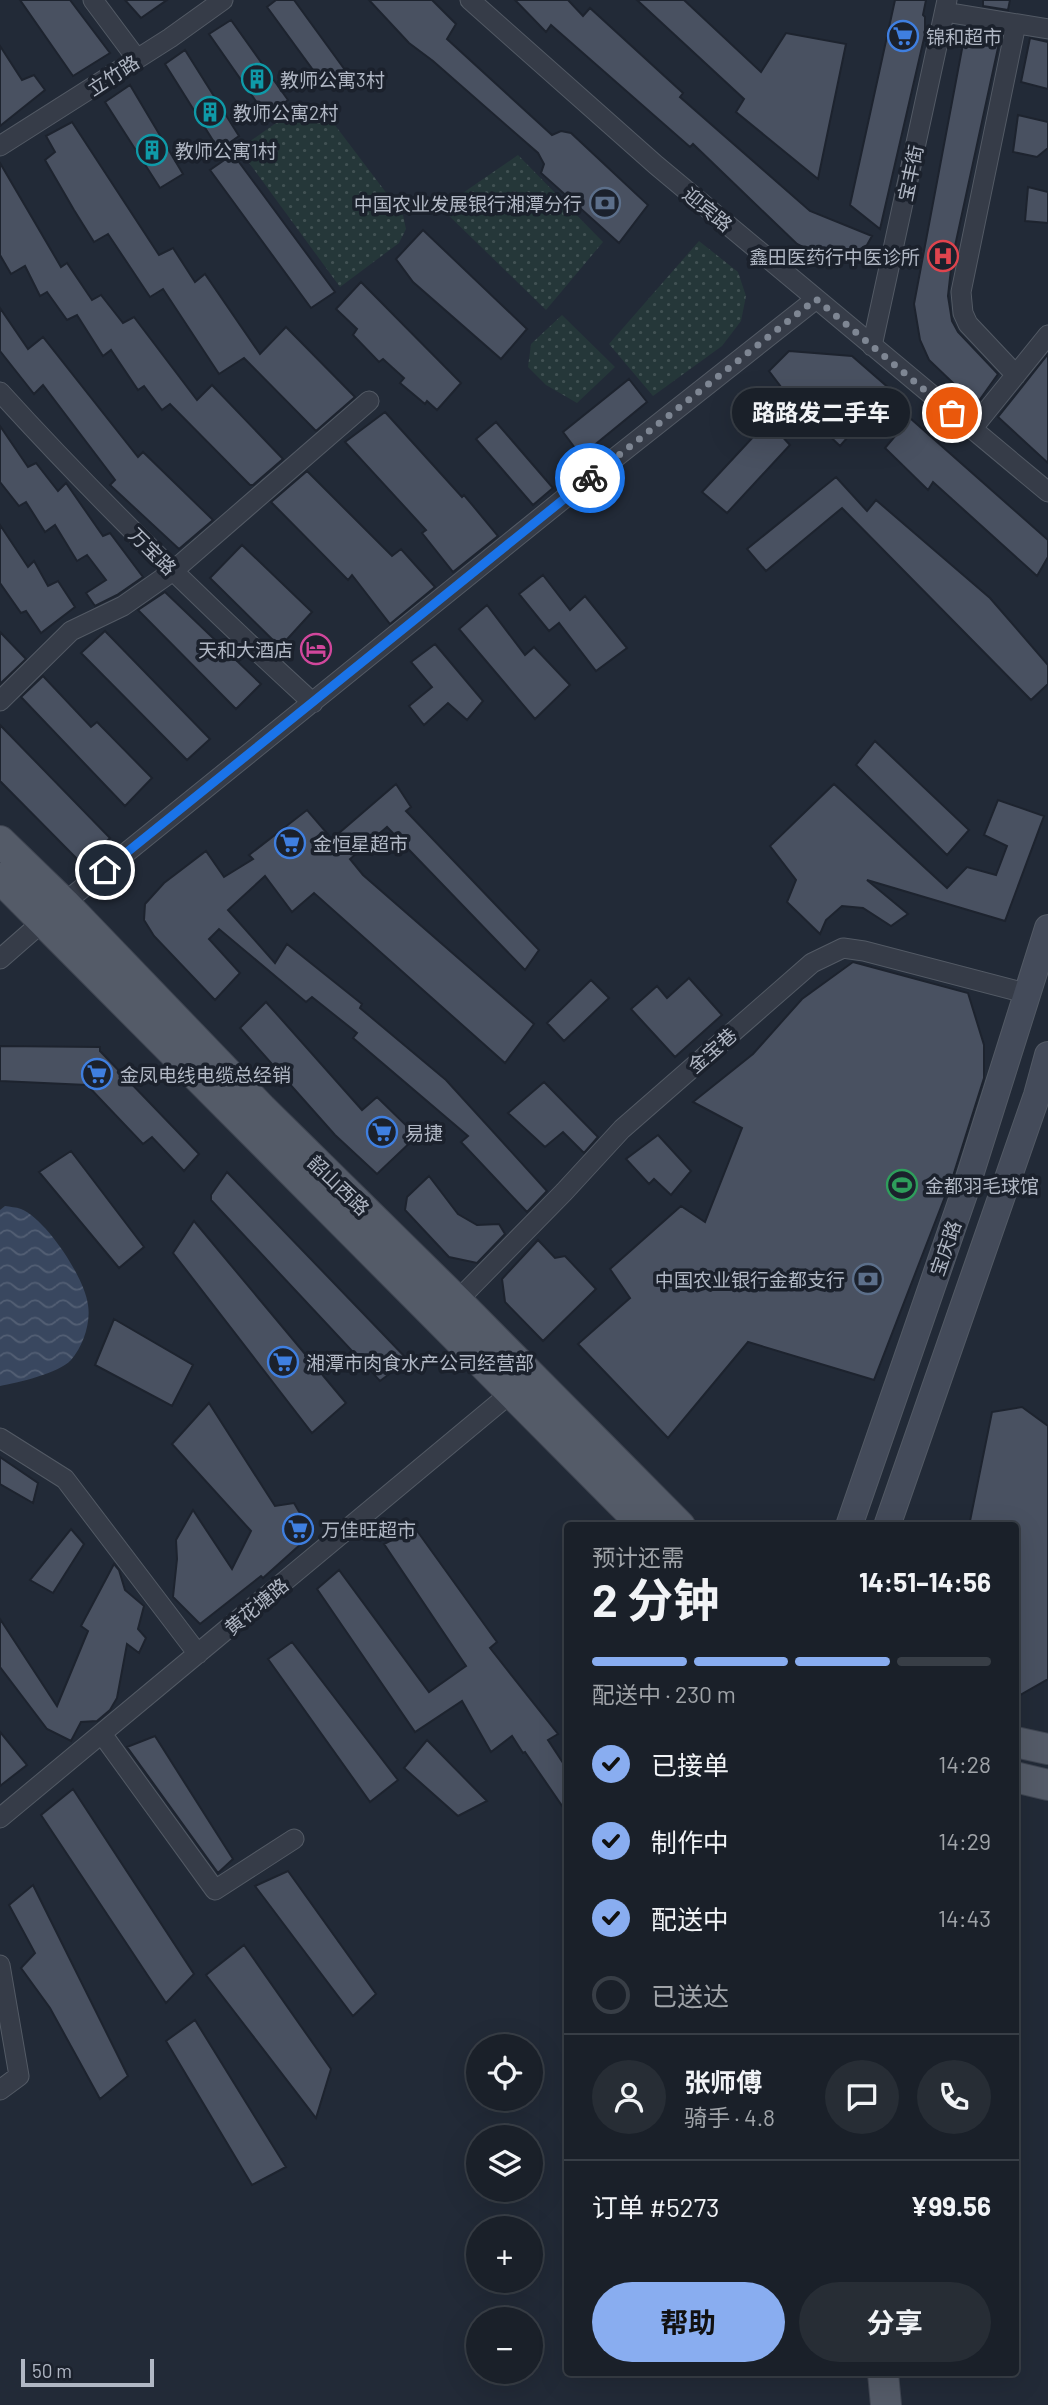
<!DOCTYPE html>
<html lang="zh">
<head>
<meta charset="utf-8">
<style>
	:root { --surface:#1a2029; --page:#272d35; --text:#f1f3f6; --muted:#9fa3a8; --line:#383e46; --accent:#89adf0 }
	body { margin:0; font-family:Barlow,"Noto Sans SC",sans-serif; background:var(--page); color:var(--text); height:100vh; display:flex; flex-direction:column; font-size:26px; white-space:nowrap }
	* { box-sizing:border-box; margin:0 }
	p { font-size:23px; color:var(--muted) }
	.icon { flex:none; width:38px; height:38px; fill:none; stroke:currentColor; stroke-width:2; stroke-linecap:round; stroke-linejoin:round }
	.map { position:relative; flex:1; overflow:hidden }
	.drawer { position:absolute; left:564px; top:1522px; width:455px; height:854px; display:flex; flex-direction:column; background:var(--surface); border-radius:7px; box-shadow:0 7px 28px #0002,0 0 0 2px var(--line) }
	.drawer>* { flex:none }
	.tools { position:absolute; left:466px; top:2034px; display:grid; gap:14px }
	.tools a { display:grid; place-items:center; width:77px; height:77px; border-radius:50%; background:var(--surface); box-shadow:0 7px 28px #0002,0 0 0 2px var(--line); font-size:35px }
	.scale { position:absolute; left:21px; bottom:18px; width:133px; box-sizing:border-box; padding-left:7px; border:4px solid #b0b7c4; border-top:0; font-size:19px; line-height:24px; white-space:nowrap; color:#b0b7c4; -webkit-text-stroke:5px #1b212c; paint-order:stroke }
	.pin { position:absolute; display:grid; place-items:center; width:60px; height:60px; color:#fff; margin:-30px; border:4px solid #fff; border-radius:50%; box-shadow:0 2px 7px #0007 }
	.courier { position:absolute; display:grid; place-items:center; width:70px; height:70px; margin:-35px; border:5px solid #1a73e8; border-radius:50%; background:#fff; color:#222; box-shadow:0 2px 9px #0007 }
	.bubble { position:absolute; height:49px; border-radius:24px; background:var(--surface); box-shadow:0 7px 28px #0002,0 0 0 2px var(--line); font-size:23px; font-weight:700; line-height:49px; text-align:center }
	.head em { font-style:normal; font-weight:700 }
	.head div { display:flex; flex-direction:column-reverse }
	.head { display:flex; align-items:center; justify-content:space-between; height:119px; padding:0 28px }
	h1 { font-size:46px; font-weight:700; line-height:52px }
	.bar { display:grid; grid-template-columns:repeat(4,1fr); gap:10px 7px; align-content:center; height:84px; padding:0 28px }
	.bar i { height:9px; border-radius:5px; background:var(--line) }
	.bar .on { background:var(--accent) }
	.bar p { grid-column:span 4 }
	.line { display:flex; align-items:center; gap:18px; padding:0 28px; border-top:2px solid var(--line) }
	.line div { flex:1 }
	.round { display:grid; place-items:center; flex:none; width:74px; height:74px; border-radius:37px; background:var(--page) }
	ol { padding:0 28px; list-style:none }
	li { display:flex; align-items:center; gap:21px; height:77px }
	li p { margin-inline-start:auto }
	li .icon { padding:7px; border-radius:50%; background:var(--accent); color:#111; stroke-width:4 }
	li:last-child { color:var(--muted) }
	li i { width:38px; height:38px; border:4px solid var(--line); border-radius:50% }
	.button { display:flex; gap:14px; margin-top:auto; padding:14px 28px }
	.button a { flex:1; height:80px; border-radius:42px; background:var(--accent); color:#111; font-size:28px; font-weight:700; line-height:80px; text-align:center }
	.button a+a { background:var(--page); color:var(--text) }
	.map>svg:first-child { display:block }
	.grass { fill:url(#grass-dots) }
	.water { fill:url(#water-waves) }
	.building { fill:#495161; stroke:#1d232e; stroke-width:2 }
	.lines { fill:none; stroke-linecap:round; stroke-linejoin:round }
	.street-casing { stroke:#535a65; stroke-width:21 }
	.secondary-casing { stroke:#535a65; stroke-width:28 }
	.primary-casing { stroke:#3f4551; stroke-width:32 }
	.street { stroke:#363c48; stroke-width:19 }
	.secondary { stroke:#444b5a; stroke-width:26 }
	.primary { stroke:#545b68; stroke-width:30 }
	.done { stroke:#7e8693; stroke-width:7; stroke-dasharray:0 12.6 }
	.route { stroke:#1a73e8; stroke-width:9 }
	.labels { text-anchor:middle; dominant-baseline:central; stroke-width:7; stroke-linejoin:round; paint-order:stroke }
	.poi-label { font-size:19px; fill:#b0b7c4; stroke:#1b212c; text-anchor:start }
	.street-label { font-size:19px; fill:#b0b7c4; stroke:#1b212c }
</style>
</head>
<body>
<div class="map">
<svg width="1048" height="2405" viewBox="0 0 1048 2405">
	<defs>
		<pattern id="grass-dots" width="8" height="8" patternUnits="userSpaceOnUse" patternTransform="scale(1.75)"><rect width="8" height="8" fill="#253739"/><path d="M2 2h.1M6 6h.1" fill="none" stroke="#425254" stroke-width="1.8" stroke-linecap="round"/></pattern>
		<pattern id="water-waves" width="16" height="10" patternUnits="userSpaceOnUse" patternTransform="scale(1.75)"><rect width="16" height="10" fill="#39475f"/><path d="M0 5q4-4 8 0t8 0" fill="none" stroke="#535f74"/></pattern>
	</defs>
	<rect width="100%" height="100%" fill="#222a37"/>
	<path class="grass" d="M308,104L322,108L403,215L406,229L399,243L340,287L239,149L300,106Z
		M518,155L603,242L546,310L441,208Z
		M699,241L738,272L746,296L741,321L722,346L653,396L609,344Z
		M562,315L615,367L577,403L546,385L528,367L531,344Z"/>
	<path class="water" d="M5,1206C10,1207 16,1207 21,1209C46,1219 85,1278 88,1305C91,1323 83,1346 71,1360C59,1373 17,1383 0,1386V1210Z"/>
	<path class="building" d="M20,0H70L110,53L73,76Z
		M125,0H167L141,18Z
		M276,0H294L345,70L324,85L267,7Z
		M369,0H432L456,24L447,39L552,135L561,131L571,133L648,205L619,243L541,173L544,164L538,153L433,61L409,43Z
		M515,0H568L583,16L590,8L683,93L680,97L810,211L872,236L867,245L846,257H823L797,244L693,144L690,147L551,25L546,32Z
		M637,0H684L761,72L786,33L846,44L818,179L736,112L744,99Z
		M895,0H926L923,15L925,17V34L880,229L850,205Z
		M983,0H1010L1008,10L983,6Z
		M231,20L288,100L267,117L209,34Z
		M981,30L1001,34L952,260L948,296L952,321L958,332L998,374L976,405L929,360L920,340L914,304L965,33L981,35Z
		M1030,38L1048,42V89L1021,82Z
		M0,46L22,80L34,75L45,90L0,126Z
		M185,50L239,136L219,150L165,64Z
		M130,85L183,174L160,188L105,102Z
		M1018,115L1048,122V148L1037,157L1013,152Z
		M72,122L159,255L173,248L195,282L205,274L260,354L286,327L355,397L316,431L244,358L219,374L163,289L150,297L108,234L94,242L74,210L45,160L55,152L46,136Z
		M233,154L335,292L311,308L210,170Z
		M0,163L61,267L67,263L92,300L101,295L123,323L134,317L197,400L212,385L283,459L253,485H250L170,404L162,410L144,386L138,390L111,350L103,356L77,315L67,320L47,292L40,296L25,266L11,274L0,255Z
		M1028,187L1048,192V223L1025,221Z
		M423,230L527,329L501,359L413,282L396,259Z
		M361,282L461,383L437,410L427,401L425,404L400,383L404,378L383,359L379,362L353,335L357,329L336,309Z
		M0,308L28,349L43,337L138,457L143,452L213,520L179,549L110,485L115,480L43,385L34,394L0,351Z
		M789,351L852,356L906,403L901,410L1048,540V557L1037,576L933,482L928,490L885,448L896,435L871,411L840,446L820,427L849,396L815,394L797,408L769,371Z
		M1048,354V463L998,417Z
		M629,379L647,402L581,456L563,432Z
		M385,412L462,497L464,495L498,536L453,572L422,533L426,530L345,442Z
		M768,421L790,445L727,513L702,492Z
		M496,422L553,488L533,505L476,439Z
		M0,426L28,467L36,463L58,491L66,483L103,536L110,533L143,577L117,595L95,606L86,593L106,580L87,555L77,561L55,525L45,532L26,502L19,506L0,482Z
		M307,471L392,556L401,549L435,587L390,624L352,575L348,580L271,502Z
		M836,477L867,511L876,500L990,598L1048,665V684L1031,700L842,508L766,571L747,549Z
		M0,525L28,567L34,561L48,586L58,581L75,607L41,633L26,611L21,613L0,583Z
		M242,545L312,612L280,647L210,578Z
		M543,575L570,610L585,596L627,648L596,671L559,623L549,631L519,594Z
		M165,592L261,684L236,709L138,610Z
		M487,605L525,655L534,647L570,685L535,719L459,629Z
		M105,631L210,739L187,760L81,653Z
		M0,632L26,659L0,684Z
		M435,644L483,701L467,720L448,703L424,725L409,706L432,687L411,662Z
		M43,676L91,727L97,722L152,778L125,806L21,697Z
		M0,725L110,838L84,866L0,781Z
		M875,741L969,830L947,855L856,765Z
		M396,784L411,807L406,811L539,950L525,970L387,827L350,859L363,875L534,1024L505,1063L314,893L292,912L265,876L228,910L275,963L287,944L362,1004L360,1008L446,1080L547,1191L527,1212L461,1142L468,1136L353,1038L357,1033L312,997L306,1002L219,929L209,939L240,973L215,1000L154,936L144,920L145,904L164,883L206,851L224,877L253,859L249,855L307,810L332,839Z
		M834,784L947,888L967,867L996,875L1007,846L984,835L998,800L1044,816L1005,921L867,880L908,914L891,926L863,908L842,906L826,920L820,934L787,902L796,880L770,846Z
		M853,962L968,993L984,1045V1078L953,1176L874,1380L748,1342L668,1438L578,1344L630,1298L610,1269L681,1206L705,1222L742,1128L693,1102L753,1054L802,999Z
		M689,978L722,1015L675,1057L631,1009L657,986L667,998Z
		M591,980L609,998L564,1041L547,1023Z
		M266,1002L362,1110L377,1097L417,1136L377,1174L335,1135L240,1028Z
		M0,1046L100,1047V1051L199,1154L184,1171L152,1137L143,1144L87,1085L0,1081Z
		M544,1082L598,1137L584,1153L563,1132L545,1147L508,1113Z
		M658,1135L691,1171L671,1195L654,1179L649,1184L626,1159Z
		M71,1151L144,1247L119,1268L39,1172Z
		M227,1172L408,1360L380,1381L211,1200V1195Z
		M429,1176L458,1214L477,1225L499,1224L505,1234L477,1263L449,1257L405,1210L407,1197Z
		M194,1221L346,1403L312,1433L173,1253Z
		M538,1240L555,1258L565,1256L596,1289L543,1341L505,1302L502,1279Z
		M114,1319L193,1365L172,1406L95,1365Z
		M209,1403L275,1506L294,1503L312,1534L263,1578L261,1576L200,1624L173,1597L177,1559L176,1540L193,1510L232,1569L251,1531L172,1444Z
		M1022,1407L1048,1426V1679L1015,1698V1526H969L992,1412Z
		M0,1457L38,1483L33,1503L0,1484Z
		M415,1528L497,1642L490,1648L558,1734L548,1740L567,1769V1813L525,1752L523,1753L512,1736L491,1752L462,1701L415,1732L317,1589L339,1570L429,1692L466,1666L384,1544Z
		M71,1529L84,1544L53,1593L30,1580Z
		M114,1564L119,1570L125,1590L144,1606L138,1629L146,1638L139,1653L127,1644L117,1698L110,1710L97,1721L81,1722L71,1741L47,1729L0,1667V1619L57,1706L88,1631L81,1626Z
		M292,1642L398,1780L370,1802L268,1659Z
		M0,1732L27,1765L0,1786Z
		M155,1736L233,1859L218,1873L127,1747Z
		M427,1740L487,1801L458,1816L404,1768Z
		M73,1789L194,1974L166,2003L41,1815Z
		M288,1871L376,1994L353,2016L255,1886Z
		M33,1885L128,2076L100,2099L50,2008L21,1968L35,1953L9,1905Z
		M244,1945L331,2069L316,2118L206,1975Z
		M195,2020L286,2167L252,2185L166,2041Z"/>
	<g class="lines">
		<g class="street-casing">
			<path id="street" d="M93,0L137,59
				M470,0L656,165L1048,492
				M945,12L1048,29
				M0,146L170,38L223,0
				M872,346L947,0
				M1016,375L968,324L963,313L961,292L1016,24
				M0,392C99,501 204,603 313,703
				M972,429L1048,335
				M0,701L71,631L123,606L173,571L369,401
				M0,959L64,903L582,484L816,299
				M457,1301L564,1192L622,1129L812,963L843,948L864,951L1029,994
				M0,1438L65,1479L198,1654
				M102,1734L215,1890L294,1839
				M0,1818L512,1392
				M0,1965L19,2076L0,2090"/>
		</g>
		<g class="secondary-casing">
			<path id="secondary" d="M849,1526L964,1194L1048,928
				M887,1526L1037,1095L1048,1055"/>
		</g>
		<g class="primary-casing">
			<path id="primary" d="M0,841L64,903L262,1109L457,1301L680,1526
				M0,878L644,1526
				M1015,1742L1048,1749
				M1015,1777L1048,1785
				M883,2373L886,2405"/>
		</g>
		<use href="#street" class="street"/>
		<use href="#secondary" class="secondary"/>
		<use href="#primary" class="primary"/>
	</g>
	<g class="lines">
		<path class="done" d="M590,478L816,299L952,413"/>
		<path class="route" d="M105,870L590,478"/>
	</g>
	<defs>
		<g id="supermarket-ring" transform="scale(1.575)"><circle r="9.5" fill="#1b212c" stroke="#3f7fe0" stroke-width="1.5"/><path d="M-6-5.5h2.5l.6 2H6L4.5 2H-2.5L-4.4-4H-6ZM-1.5 3.2a1.3 1.3 0 1 0 .1 0ZM3 3.2a1.3 1.3 0 1 0 .1 0Z" fill="#3f7fe0"/></g>
		<g id="building-ring" transform="scale(1.575)"><circle r="9.5" fill="#1b212c" stroke="#0f9aa8" stroke-width="1.5"/><path d="M-4-6H4V6H1V3H-1V6H-4ZM-2.5-4.3h1.7v1.8h-1.7ZM.8-4.3h1.7v1.8H.8ZM-2.5-1h1.7V.8h-1.7ZM.8-1h1.7V.8H.8Z" fill="#0f9aa8"/></g>
		<g id="bank-ring" transform="scale(1.575)"><circle r="9.5" fill="#1b212c" stroke="#5c6f8a" stroke-width="1.5"/><path d="M-6-4H6V4H-6ZM0-2.3a2.3 2.3 0 1 0 0 4.6a2.3 2.3 0 1 0 0-4.6Z" fill="#5c6f8a"/></g>
		<g id="hospital-ring" transform="scale(1.575)"><circle r="9.5" fill="#1b212c" stroke="#e0444e" stroke-width="1.5"/><path d="M-5-5h3v3.5h4V-5h3V5h-3V1.5h-4V5h-3Z" fill="#e0444e"/></g>
		<g id="hotel-ring" transform="scale(1.575)"><circle r="9.5" fill="#1b212c" stroke="#d1479c" stroke-width="1.5"/><path d="M-6-4.5h1.5V1H6V5H4.5V3h-9V5H-6ZM-4 0a1.8 1.8 0 1 1 3.6 0ZM.5 0V-2.5h3Q6-2.5 6 0Z" fill="#d1479c"/></g>
		<g id="stadium-ring" transform="scale(1.575)"><circle r="9.5" fill="#1b212c" stroke="#2e9e5b" stroke-width="1.5"/><path d="M0-5a6.5 5 0 1 0 0 10a6.5 5 0 1 0 0-10ZM-3.5-1.8h7v3.6h-7Z" fill="#2e9e5b"/></g>
	</defs>
	<g fill-rule="evenodd">
		<use href="#supermarket-ring" x="903" y="36"/>
		<use href="#building-ring" x="257" y="79"/>
		<use href="#building-ring" x="210" y="112"/>
		<use href="#building-ring" x="152" y="150"/>
		<use href="#bank-ring" x="605" y="203"/>
		<use href="#hospital-ring" x="943" y="256"/>
		<use href="#hotel-ring" x="316" y="649"/>
		<use href="#supermarket-ring" x="290" y="843"/>
		<use href="#supermarket-ring" x="97" y="1074"/>
		<use href="#supermarket-ring" x="382" y="1132"/>
		<use href="#stadium-ring" x="902" y="1185"/>
		<use href="#bank-ring" x="868" y="1279"/>
		<use href="#supermarket-ring" x="283" y="1362"/>
		<use href="#supermarket-ring" x="298" y="1529"/>
	</g>
	<g class="labels">
		<g class="poi-label">
			<text x="926" y="36">锦和超市</text>
			<text x="280" y="79">教师公寓3村</text>
			<text x="233" y="112">教师公寓2村</text>
			<text x="175" y="150">教师公寓1村</text>
			<text x="582" y="203" text-anchor="end">中国农业发展银行湘潭分行</text>
			<text x="920" y="256" text-anchor="end">鑫田医药行中医诊所</text>
			<text x="293" y="649" text-anchor="end">天和大酒店</text>
			<text x="313" y="843">金恒星超市</text>
			<text x="120" y="1074">金凤电线电缆总经销</text>
			<text x="405" y="1132">易捷</text>
			<text x="925" y="1185">金都羽毛球馆</text>
			<text x="845" y="1279" text-anchor="end">中国农业银行金都支行</text>
			<text x="306" y="1362">湘潭市肉食水产公司经营部</text>
			<text x="321" y="1529">万佳旺超市</text>
		</g>
		<g class="street-label">
			<text transform="translate(113 75) rotate(-33)">立竹路</text>
			<text transform="translate(910 173) rotate(-78)">宝丰街</text>
			<text transform="translate(708 209) rotate(40)">迎宾路</text>
			<text transform="translate(153 551) rotate(45)">万宝路</text>
			<text transform="translate(712 1050) rotate(-41)">金宝巷</text>
			<text transform="translate(339 1185) rotate(44)">韶山西路</text>
			<text transform="translate(945 1248) rotate(-71)">宝庆路</text>
			<text transform="translate(256 1606) rotate(-40)">黄花塘路</text>
		</g>
	</g>
</svg>
<div class="tools">
<a><svg class="icon" aria-label="locate" viewBox="0 0 24 24"><circle cx="12" cy="12" r="6"/><path d="M12 2v4M12 18v4M2 12h4M18 12h4"/></svg></a>
<a><svg class="icon" aria-label="layers" viewBox="0 0 24 24"><path d="M12 4l9 5-9 5-9-5zM3 14l9 5 9-5"/></svg></a>
<a>+</a>
<a>−</a>
</div>
<div class="scale">50 m</div>
<div class="pin" style="left:952px;top:413px;background:#ea580c"><svg class="icon" aria-label="bag" viewBox="0 0 24 24"><path d="M5 8h14l-1 12H6zM9 8a3 3 0 0 1 6 0"/></svg></div>
<div class="pin" style="left:105px;top:870px;background:#1f2937"><svg class="icon" aria-label="home" viewBox="0 0 24 24"><path d="M3 11l9-7 9 7M6 9v11h12V9"/></svg></div>
<div class="courier" style="left:590px;top:478px"><svg class="icon" aria-label="bike" viewBox="0 0 24 24"><circle cx="6" cy="16" r="4"/><circle cx="18" cy="16" r="4"/><path d="M6 16l4-8h5l3 8M10 8l3 8H6M13 5h3"/></svg></div>
<div class="bubble" style="left:732px;top:388px;width:178px">路路发二手车</div>
<section class="drawer">
<div class="head"><div><h1>2 分钟</h1><p>预计还需</p></div><em>14:51–14:56</em></div>
<div class="bar"><i class="on"></i><i class="on"></i><i class="on"></i><i></i><p>配送中 · 230 m</p></div>
<ol>
<li><svg class="icon" aria-label="check" viewBox="0 0 24 24"><path d="M5 12l5 5 9-10"/></svg>已接单<p>14:28</p></li>
<li><svg class="icon" aria-label="check" viewBox="0 0 24 24"><path d="M5 12l5 5 9-10"/></svg>制作中<p>14:29</p></li>
<li><svg class="icon" aria-label="check" viewBox="0 0 24 24"><path d="M5 12l5 5 9-10"/></svg>配送中<p>14:43</p></li>
<li><i></i>已送达</li>
</ol>
<div class="line" style="height:126px"><a class="round"><svg class="icon" aria-label="person" viewBox="0 0 24 24"><circle cx="12" cy="8" r="4"/><path d="M4 21q1-7 8-7t8 7"/></svg></a><div><b>张师傅</b><p>骑手 · 4.8</p></div><a class="round"><svg class="icon" aria-label="chat" viewBox="0 0 24 24"><path d="M4 5h16v11H9l-5 4z"/></svg></a><a class="round"><svg class="icon" aria-label="phone" viewBox="0 0 24 24"><path d="M5 4h4l2 5-3 2q2 4 5 5l2-3 5 2v4C11 20 4 13 5 4z"/></svg></a></div>
<div class="line" style="height:91px"><div>订单 #5273</div><b>¥99.56</b></div>
<div class="button"><a>帮助</a><a>分享</a></div>
</section>
</div>
</body>
</html>
